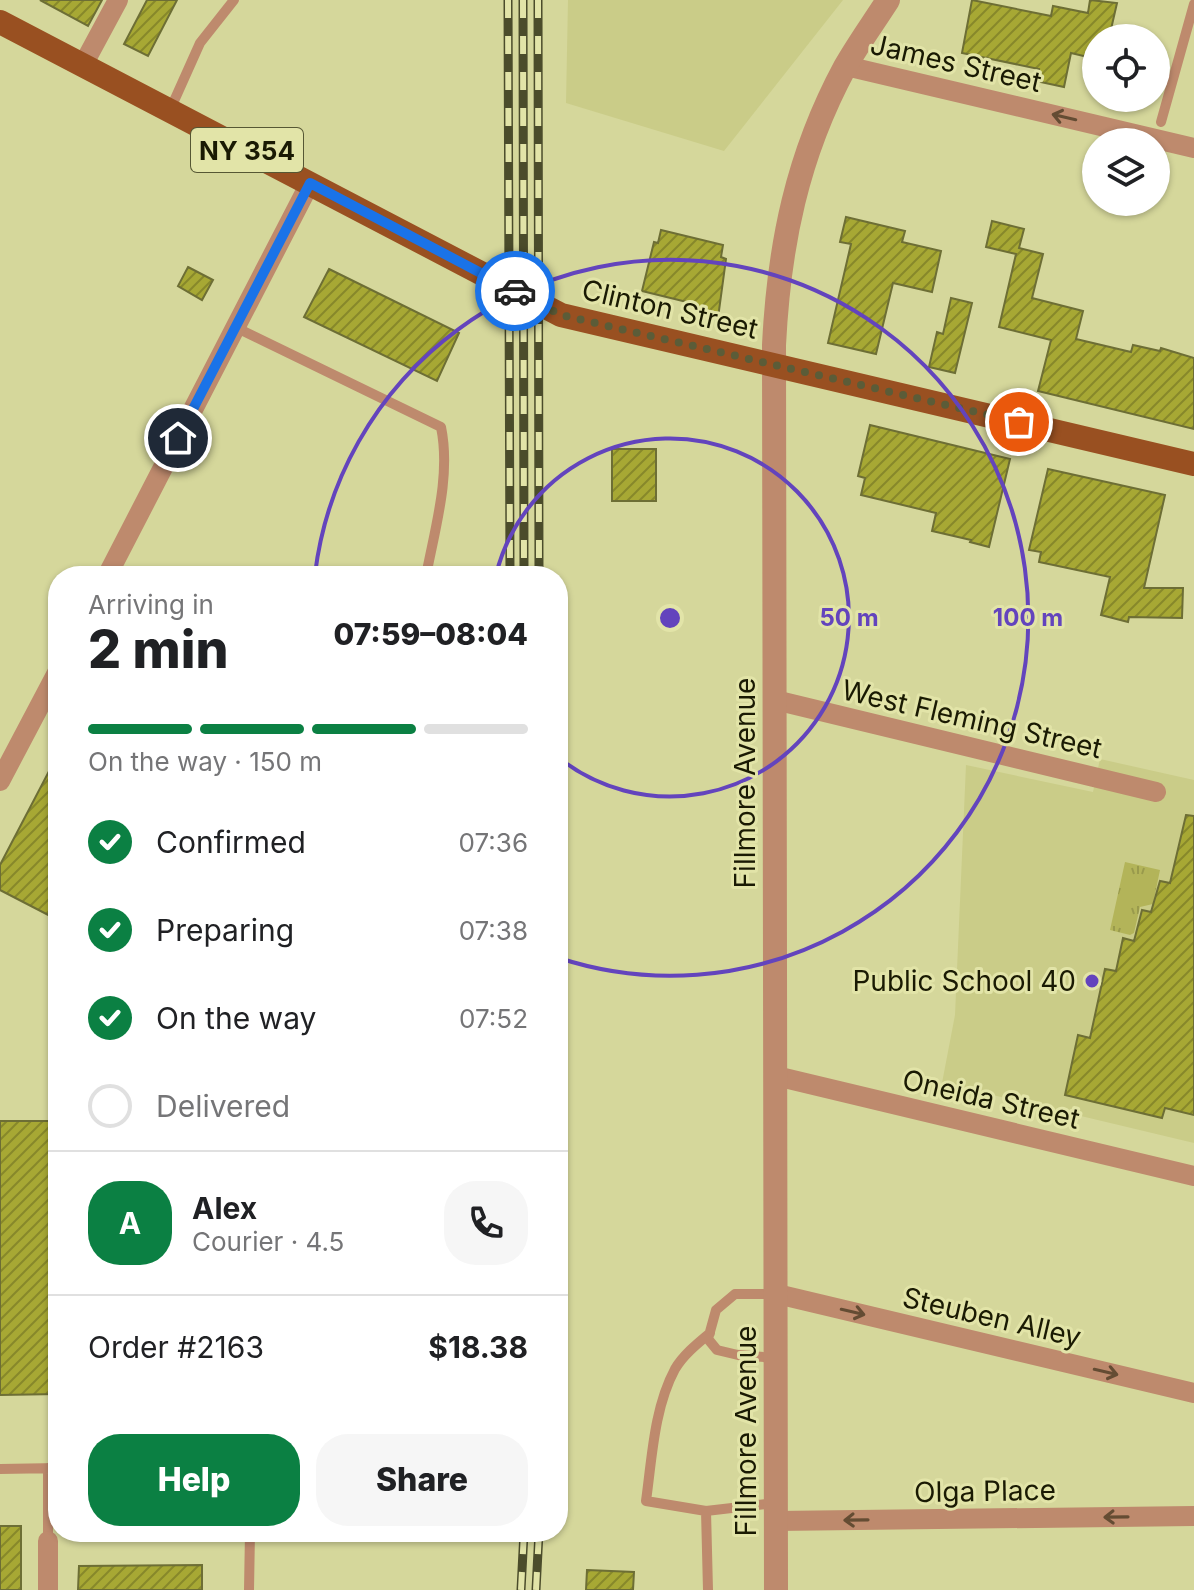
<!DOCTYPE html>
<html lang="en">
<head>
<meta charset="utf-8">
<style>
	:root { --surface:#fff; --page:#f6f6f6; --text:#202124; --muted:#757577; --line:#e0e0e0; --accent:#0b8043 }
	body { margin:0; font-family:Inter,sans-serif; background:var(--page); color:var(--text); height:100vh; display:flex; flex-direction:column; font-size:30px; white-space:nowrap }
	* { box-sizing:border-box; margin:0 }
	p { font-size:26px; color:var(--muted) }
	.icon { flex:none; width:44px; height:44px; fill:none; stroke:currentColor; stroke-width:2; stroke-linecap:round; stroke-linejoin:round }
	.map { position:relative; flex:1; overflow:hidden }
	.sheet { position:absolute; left:48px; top:566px; width:520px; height:976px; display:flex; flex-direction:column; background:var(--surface); border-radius:32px; box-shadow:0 2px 6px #0004 }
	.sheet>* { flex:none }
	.tools { position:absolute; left:1082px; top:24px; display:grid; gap:16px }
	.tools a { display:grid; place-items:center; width:88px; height:88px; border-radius:50%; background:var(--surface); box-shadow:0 2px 6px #0004; font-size:40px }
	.pin { position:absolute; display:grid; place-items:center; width:68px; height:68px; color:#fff; margin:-34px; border:4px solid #fff; border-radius:50%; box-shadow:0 2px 8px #0007 }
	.courier { position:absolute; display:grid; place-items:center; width:80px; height:80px; margin:-40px; border:6px solid #1a73e8; border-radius:50%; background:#fff; color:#222; box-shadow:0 2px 10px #0007 }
	.headline em { font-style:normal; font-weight:800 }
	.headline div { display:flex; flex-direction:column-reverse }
	.headline { display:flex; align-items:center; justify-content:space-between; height:136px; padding:0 40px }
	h1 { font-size:52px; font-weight:800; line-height:60px }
	.bar { display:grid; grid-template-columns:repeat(4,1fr); gap:12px 8px; align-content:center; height:96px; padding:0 40px }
	.bar i { height:10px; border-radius:6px; background:var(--line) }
	.bar .current { background:var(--accent) }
	.bar p { grid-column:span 4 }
	.line { display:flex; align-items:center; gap:20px; padding:0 40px; border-top:2px solid var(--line) }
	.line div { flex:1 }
	.round { display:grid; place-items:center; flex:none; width:84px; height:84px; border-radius:32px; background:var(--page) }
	ol { padding:0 40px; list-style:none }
	li { display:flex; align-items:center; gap:24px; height:88px }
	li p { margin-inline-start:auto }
	li .icon { padding:8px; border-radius:50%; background:var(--accent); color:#fff; stroke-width:4 }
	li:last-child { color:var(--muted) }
	li i { width:44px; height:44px; border:4px solid var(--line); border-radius:50% }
	.primary-button { display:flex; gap:16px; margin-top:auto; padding:16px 40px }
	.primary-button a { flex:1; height:92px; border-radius:32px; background:var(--accent); color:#fff; font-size:32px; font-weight:800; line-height:92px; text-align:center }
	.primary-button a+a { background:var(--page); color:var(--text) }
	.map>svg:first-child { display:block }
	.built { fill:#cacc88 }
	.grass { fill:url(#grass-tufts) }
	.building { fill:url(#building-hatch); stroke:#6d6e35; stroke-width:2 }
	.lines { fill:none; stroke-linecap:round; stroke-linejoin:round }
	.service { stroke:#be8a6d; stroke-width:10 }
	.minor { stroke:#be8a6d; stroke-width:20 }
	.tertiary { stroke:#be8a6d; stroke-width:24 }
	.primary { stroke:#995021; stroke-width:24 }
	.rail-casing { stroke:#4b4c2b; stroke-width:9 }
	.rail { stroke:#e2e4a8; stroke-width:6; stroke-dasharray:18; stroke-linecap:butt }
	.oneway { stroke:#644c33 }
	.done { stroke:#5b5c38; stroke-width:8; stroke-dasharray:0 14.4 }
	.route { stroke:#1a73e8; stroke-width:10 }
	.ring { fill:none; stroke:#6344bd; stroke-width:4 }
	.poi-dot { fill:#6344bd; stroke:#e2e4a8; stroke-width:3 }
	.labels { text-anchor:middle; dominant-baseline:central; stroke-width:6; stroke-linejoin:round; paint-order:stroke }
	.shield { fill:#e2e4a8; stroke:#565734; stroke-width:2 }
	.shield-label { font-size:26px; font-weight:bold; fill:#1a1a03 }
	.street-label { font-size:28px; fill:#1a1a03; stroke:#e2e4a8 }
	.poi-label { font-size:28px; fill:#1a1a03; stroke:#e2e4a8; text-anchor:end }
	.centre { fill:#6344bd; stroke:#e2e4a8; stroke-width:4 }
	.ring-label { font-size:24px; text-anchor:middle; font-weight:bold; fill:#6344bd; stroke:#e2e4a8; stroke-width:6; stroke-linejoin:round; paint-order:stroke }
</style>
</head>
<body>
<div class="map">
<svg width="1194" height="1590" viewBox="0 0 1194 1590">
	<defs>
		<pattern id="grass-tufts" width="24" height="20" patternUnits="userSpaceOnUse" patternTransform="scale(2)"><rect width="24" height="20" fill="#b3b459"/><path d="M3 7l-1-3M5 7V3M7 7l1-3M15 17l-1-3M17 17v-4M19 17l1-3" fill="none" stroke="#999a4c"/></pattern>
		<pattern id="building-hatch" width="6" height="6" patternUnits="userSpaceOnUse" patternTransform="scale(2)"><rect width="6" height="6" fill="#a7a834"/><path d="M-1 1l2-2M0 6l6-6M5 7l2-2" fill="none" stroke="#87882a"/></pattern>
	</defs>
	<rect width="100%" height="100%" fill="#d5d79b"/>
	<path class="built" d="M568,0H843L724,151L566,103Z
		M1100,759L1194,780V1143L942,1083L955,1015L966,765L1093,792Z"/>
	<path class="grass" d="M1125,862L1160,870L1153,904L1140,907L1134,933L1130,935L1110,930Z"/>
	<path class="building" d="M40,0H102L88,26Z
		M147,0H177L148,56L124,44Z
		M972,0L1051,16L1053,6L1088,13L1090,0L1117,3L1109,38H1096V59L1071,53L1064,87L1036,81L1039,69L962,53Z
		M846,217L905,231L902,242L941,251L932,292L893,283L876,354L828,343L851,244L840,242Z
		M992,221L1024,229L1019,248L1043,254L1032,298L1083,311L1076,339L1131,352L1133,345L1160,351L1161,348L1194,358V429L1038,391L1051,340L999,327L1016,254L986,247Z
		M661,230L723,245L721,257L726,259L718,318L693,312L695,304L642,291L654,242L658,243Z
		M188,267L213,280L202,300L178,286Z
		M329,269L459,333L437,381L304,317Z
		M951,298L972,303L955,373L929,367L937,332L943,334Z
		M870,425L1010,459L989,547L970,542L971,540L932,531L936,513L861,495L865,478L858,476Z
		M612,449H656V501H612Z
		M1048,469L1165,495L1144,588H1183L1182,618L1129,617L1128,622L1101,615L1110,577L1039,562L1041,552L1029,550Z
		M58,754V920L0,890V865Z
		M1186,815L1194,816V1115L1165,1108L1162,1118L1065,1095L1078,1035L1090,1038L1105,969L1116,971L1123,938L1134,941L1142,910L1151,912L1160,881L1170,883Z
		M0,1121H58V1394L0,1395Z
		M0,1526H21V1590H0Z
		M202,1565V1590H78L79,1566Z
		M587,1570L634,1572L633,1590H586Z"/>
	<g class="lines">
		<path class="service" d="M170,110L200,43L234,0
			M1161,122L1194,4
			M235,327L441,427C451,476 435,528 426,576
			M775,1294H735L716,1310L708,1339L717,1350L738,1355L776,1358
			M48,1468V1541
			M0,1469L58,1468
			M706,1511L646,1501C652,1458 654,1408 675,1369C683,1355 698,1343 710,1333
			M249,1590L250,1532
			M708,1590L706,1511L774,1503"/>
		<path class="minor" d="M83,65L118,0
			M846,66L1194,148
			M107,576L310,183
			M775,700L1156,792
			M0,781L58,671
			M776,1076L1194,1176
			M777,1294L1194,1393
			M776,1521L1194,1516
			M48,1541V1590"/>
		<path class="tertiary" d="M776,1590L774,345C779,245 797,156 845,67C858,44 874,22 888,0"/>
		<path class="primary" d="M0,22L561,315L1194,464"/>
		<g class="rail-casing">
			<path id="rail" d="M508,0L510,576
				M523,0L524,576
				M538,0L539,576
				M521,1590L524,1532
				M536,1590L539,1532"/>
		</g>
		<use href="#rail" class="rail"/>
	</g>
	<defs><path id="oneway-shaft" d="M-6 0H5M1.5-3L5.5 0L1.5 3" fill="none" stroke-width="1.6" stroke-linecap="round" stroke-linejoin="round" transform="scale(2)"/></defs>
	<g class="oneway">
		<use href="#oneway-shaft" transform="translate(1064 117) rotate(-167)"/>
		<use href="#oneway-shaft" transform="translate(853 1312) rotate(13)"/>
		<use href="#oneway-shaft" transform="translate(1106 1372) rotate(13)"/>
		<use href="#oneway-shaft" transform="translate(1116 1517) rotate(179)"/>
		<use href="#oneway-shaft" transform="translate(856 1520) rotate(179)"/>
	</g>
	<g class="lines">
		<path class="done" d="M515,291L561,315L1019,422"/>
		<path class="route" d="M178,438L310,183L515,291"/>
	</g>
	<g class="ring">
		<path d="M496 575A179 179 0 1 1 559 758"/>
		<path d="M315 574A358 358 0 1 1 559 958"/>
	</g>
	<circle class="poi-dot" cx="1092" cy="981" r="8"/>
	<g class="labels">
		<rect class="shield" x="191" y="128" width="112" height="44" rx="6"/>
		<g class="shield-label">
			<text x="247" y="150">NY 354</text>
		</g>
		<g class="street-label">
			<text transform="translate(956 63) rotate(13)">James Street</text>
			<text transform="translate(670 309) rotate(13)">Clinton Street</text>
			<text transform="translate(972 719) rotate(13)">West Fleming Street</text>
			<text transform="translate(745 783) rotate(-90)">Fillmore Avenue</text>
			<text transform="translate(991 1099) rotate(13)">Oneida Street</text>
			<text transform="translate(992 1317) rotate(13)">Steuben Alley</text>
			<text transform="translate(746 1431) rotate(-90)">Fillmore Avenue</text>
			<text transform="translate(985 1491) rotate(-1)">Olga Place</text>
		</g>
		<g class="poi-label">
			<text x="1076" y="981">Public School 40</text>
		</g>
	</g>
	<circle cx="670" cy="618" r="12" class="centre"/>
	<g class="ring-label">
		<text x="849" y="626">50 m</text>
		<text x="1028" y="626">100 m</text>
	</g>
</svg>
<div class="tools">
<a><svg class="icon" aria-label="locate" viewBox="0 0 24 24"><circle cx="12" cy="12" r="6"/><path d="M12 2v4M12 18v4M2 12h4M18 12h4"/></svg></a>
<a><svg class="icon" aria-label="layers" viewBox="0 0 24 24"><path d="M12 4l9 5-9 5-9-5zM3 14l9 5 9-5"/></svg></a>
</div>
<div class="pin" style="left:1019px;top:422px;background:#ea580c"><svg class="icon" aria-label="bag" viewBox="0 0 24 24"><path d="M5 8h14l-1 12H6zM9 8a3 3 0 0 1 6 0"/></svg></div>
<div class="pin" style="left:178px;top:438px;background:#1f2937"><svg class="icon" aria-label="home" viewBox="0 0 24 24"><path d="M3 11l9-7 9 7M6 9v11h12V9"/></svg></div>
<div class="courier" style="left:515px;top:291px"><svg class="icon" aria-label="car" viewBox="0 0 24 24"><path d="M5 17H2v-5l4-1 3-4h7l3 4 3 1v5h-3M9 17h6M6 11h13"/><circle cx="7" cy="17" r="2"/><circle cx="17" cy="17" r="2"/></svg></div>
<section class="sheet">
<div class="headline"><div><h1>2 min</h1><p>Arriving in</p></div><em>07:59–08:04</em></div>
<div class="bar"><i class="current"></i><i class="current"></i><i class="current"></i><i></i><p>On the way · 150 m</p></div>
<ol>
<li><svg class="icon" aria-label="check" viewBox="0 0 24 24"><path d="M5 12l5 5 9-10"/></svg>Confirmed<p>07:36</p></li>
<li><svg class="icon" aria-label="check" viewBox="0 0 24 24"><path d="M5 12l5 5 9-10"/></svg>Preparing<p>07:38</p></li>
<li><svg class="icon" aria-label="check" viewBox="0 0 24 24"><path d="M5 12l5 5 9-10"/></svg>On the way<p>07:52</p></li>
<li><i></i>Delivered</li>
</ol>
<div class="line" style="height:144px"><b class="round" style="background:var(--accent);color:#fff">A</b><div><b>Alex</b><p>Courier · 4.5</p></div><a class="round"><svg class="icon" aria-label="phone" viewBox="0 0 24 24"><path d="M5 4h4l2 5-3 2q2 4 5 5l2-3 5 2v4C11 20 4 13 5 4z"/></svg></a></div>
<div class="line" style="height:104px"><div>Order #2163</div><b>$18.38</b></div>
<div class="primary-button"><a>Help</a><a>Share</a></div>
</section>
</div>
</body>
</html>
